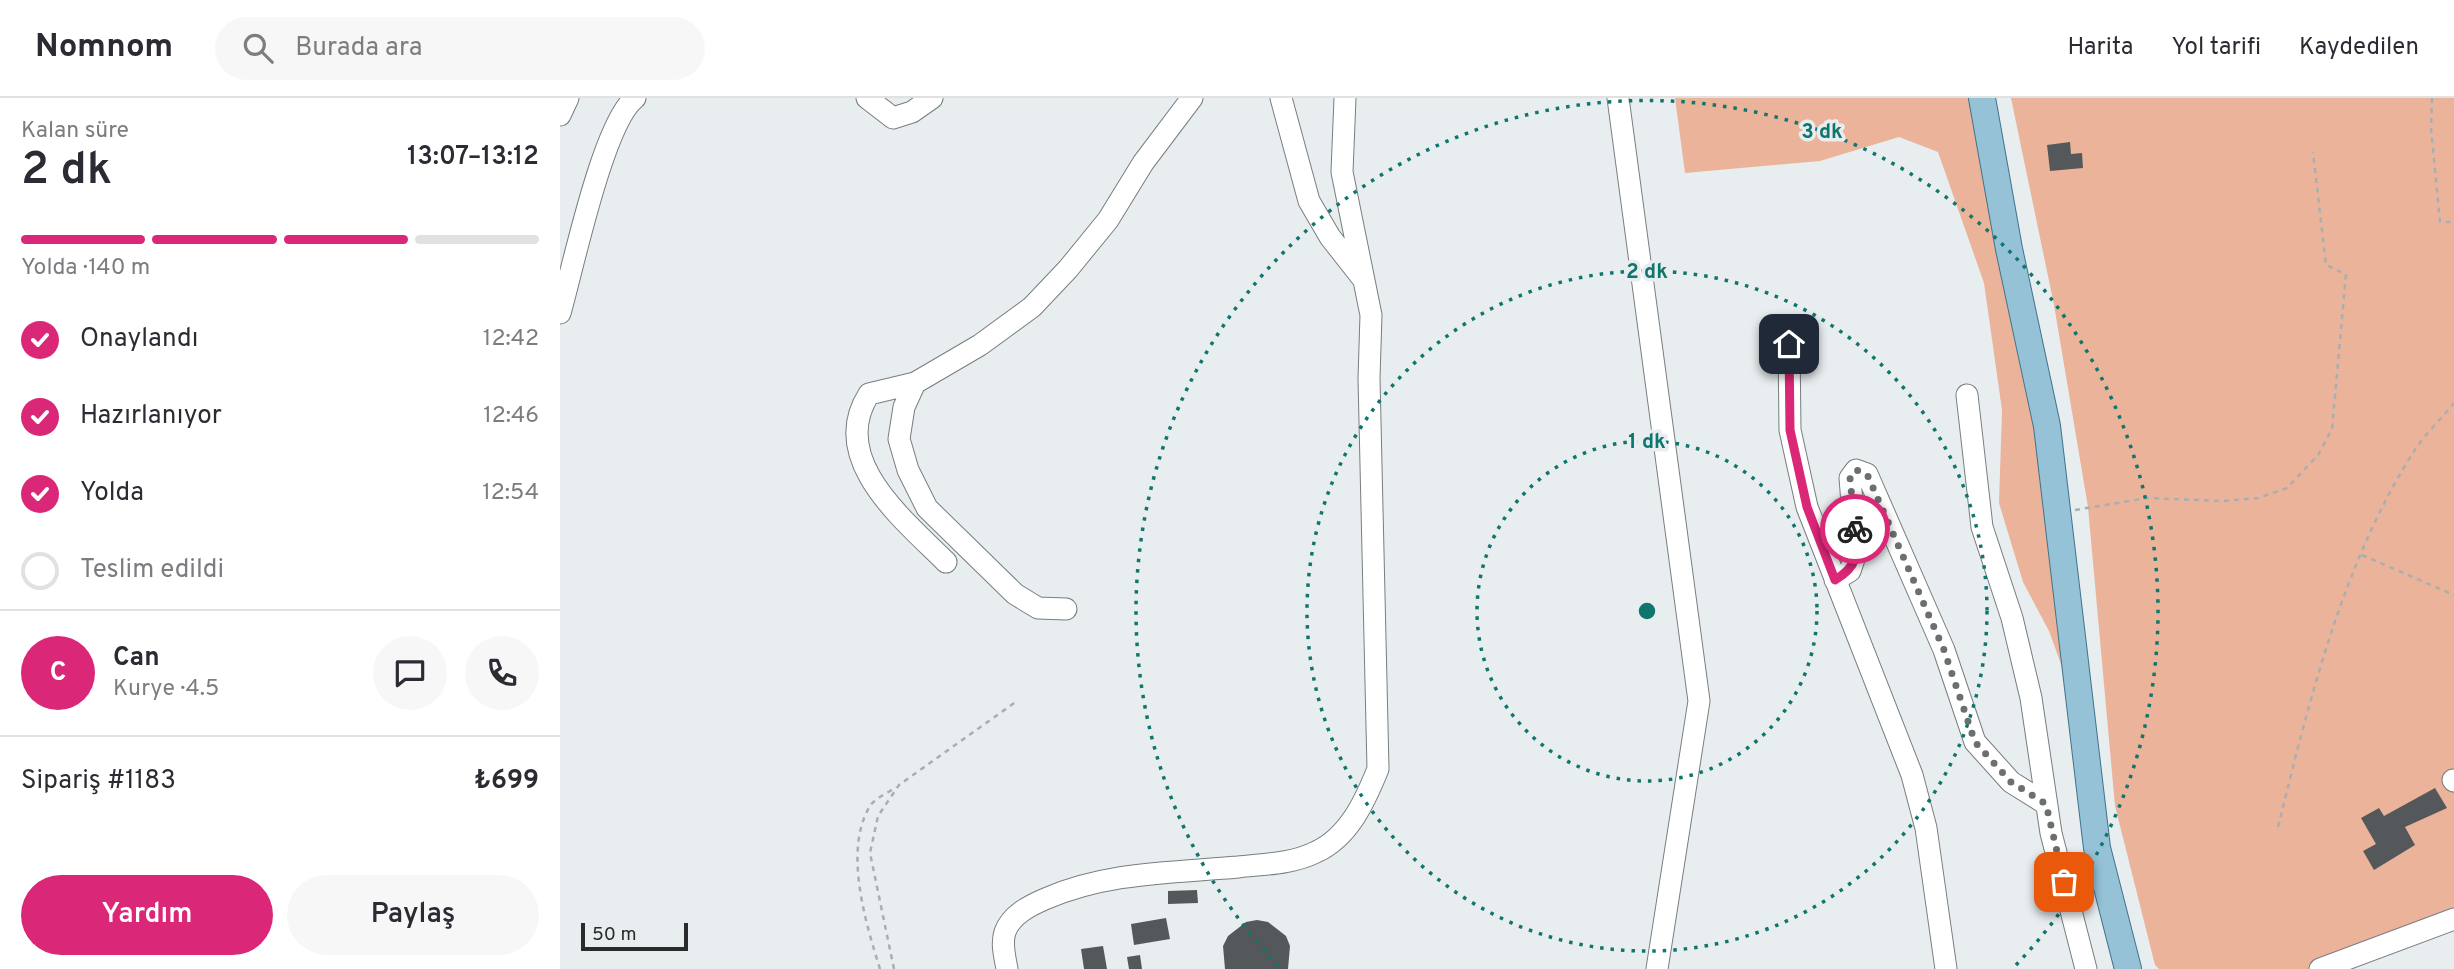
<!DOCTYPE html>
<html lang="tr">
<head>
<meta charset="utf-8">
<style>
	:root { --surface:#fff; --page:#f7f7f7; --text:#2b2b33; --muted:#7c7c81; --line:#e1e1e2; --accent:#db2777 }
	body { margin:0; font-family:Overpass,sans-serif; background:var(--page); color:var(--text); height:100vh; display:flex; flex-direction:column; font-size:26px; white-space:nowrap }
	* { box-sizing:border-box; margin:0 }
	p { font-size:23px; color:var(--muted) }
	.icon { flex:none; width:38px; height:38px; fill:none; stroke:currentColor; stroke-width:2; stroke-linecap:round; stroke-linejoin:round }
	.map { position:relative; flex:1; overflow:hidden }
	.sheet { display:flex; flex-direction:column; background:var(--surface); width:560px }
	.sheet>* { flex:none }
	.scale { position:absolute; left:21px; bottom:18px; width:107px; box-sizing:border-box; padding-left:7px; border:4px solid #292b2c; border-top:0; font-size:19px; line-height:24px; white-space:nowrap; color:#292b2c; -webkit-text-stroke:5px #e8edef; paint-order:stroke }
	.pin { position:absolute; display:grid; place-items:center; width:60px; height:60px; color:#fff; margin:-30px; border-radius:14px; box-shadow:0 4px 10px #0006 }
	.courier { position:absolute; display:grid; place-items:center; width:70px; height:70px; margin:-35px; border:5px solid #db2777; border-radius:50%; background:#fff; color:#222; box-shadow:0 2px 9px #0007 }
	.summary em { font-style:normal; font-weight:600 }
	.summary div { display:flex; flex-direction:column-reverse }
	.summary { display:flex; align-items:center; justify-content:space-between; height:119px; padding:0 21px }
	h1 { font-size:46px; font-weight:600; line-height:52px }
	.bar { display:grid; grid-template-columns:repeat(4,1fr); gap:10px 7px; align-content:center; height:84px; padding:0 21px }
	.bar i { height:9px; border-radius:5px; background:var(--line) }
	.bar .active { background:var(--accent) }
	.bar p { grid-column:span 4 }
	.line { display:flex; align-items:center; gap:18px; padding:0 21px; border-top:2px solid var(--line) }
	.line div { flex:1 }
	.round { display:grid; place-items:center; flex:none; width:74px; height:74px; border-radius:37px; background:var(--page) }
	ol { padding:0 21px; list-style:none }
	li { display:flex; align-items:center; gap:21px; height:77px }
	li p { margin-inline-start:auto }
	li .icon { padding:7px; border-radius:50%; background:var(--accent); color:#fff; stroke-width:4 }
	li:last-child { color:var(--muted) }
	li i { width:38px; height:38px; border:4px solid var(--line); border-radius:50% }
	.cta { display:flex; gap:14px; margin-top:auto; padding:14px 21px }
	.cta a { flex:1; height:80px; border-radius:42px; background:var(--accent); color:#fff; font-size:28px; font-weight:600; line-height:80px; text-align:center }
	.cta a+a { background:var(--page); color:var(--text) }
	header { display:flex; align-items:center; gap:42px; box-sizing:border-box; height:98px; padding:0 35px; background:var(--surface); border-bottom:2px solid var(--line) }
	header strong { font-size:33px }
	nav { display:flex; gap:38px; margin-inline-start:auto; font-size:24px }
	.search { width:490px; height:63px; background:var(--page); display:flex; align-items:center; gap:18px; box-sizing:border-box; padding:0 24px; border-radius:38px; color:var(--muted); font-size:26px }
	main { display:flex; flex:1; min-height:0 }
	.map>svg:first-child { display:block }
	.green { fill:#ebb49a }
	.building { fill:#54585a }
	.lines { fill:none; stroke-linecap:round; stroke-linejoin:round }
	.minor-casing { stroke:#797d80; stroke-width:23 }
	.major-casing { stroke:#41738a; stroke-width:28 }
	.path { stroke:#aaaeb0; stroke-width:2.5; stroke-dasharray:5 5; stroke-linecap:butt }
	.minor { stroke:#fff; stroke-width:21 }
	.major { stroke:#95c2d7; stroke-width:26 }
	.done { stroke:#6c6f70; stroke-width:7; stroke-dasharray:0 12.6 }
	.route { stroke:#db2777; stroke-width:9 }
	.ring { fill:none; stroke:#0f766e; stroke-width:3.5; stroke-dasharray:3.5 7 }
	.centre { fill:#0f766e; stroke:#e8edef; stroke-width:3.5 }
	.ring-label { font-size:21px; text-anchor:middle; font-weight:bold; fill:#0f766e; stroke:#e8edef; stroke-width:7; stroke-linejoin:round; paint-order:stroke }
</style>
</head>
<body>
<header>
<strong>Nomnom</strong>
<div class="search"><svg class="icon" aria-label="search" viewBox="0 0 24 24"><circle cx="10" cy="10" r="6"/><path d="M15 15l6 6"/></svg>Burada ara</div>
<nav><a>Harita</a><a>Yol tarifi</a><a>Kaydedilen</a></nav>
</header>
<main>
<section class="sheet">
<div class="summary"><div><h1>2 dk</h1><p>Kalan süre</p></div><em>13:07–13:12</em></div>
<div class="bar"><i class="active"></i><i class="active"></i><i class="active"></i><i></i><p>Yolda · 140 m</p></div>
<ol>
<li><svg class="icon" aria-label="check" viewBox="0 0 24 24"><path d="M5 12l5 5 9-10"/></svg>Onaylandı<p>12:42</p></li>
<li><svg class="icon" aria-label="check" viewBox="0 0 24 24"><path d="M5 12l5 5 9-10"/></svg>Hazırlanıyor<p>12:46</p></li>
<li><svg class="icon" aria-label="check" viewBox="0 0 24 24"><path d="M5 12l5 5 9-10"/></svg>Yolda<p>12:54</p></li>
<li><i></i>Teslim edildi</li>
</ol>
<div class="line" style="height:126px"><b class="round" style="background:var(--accent);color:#fff">C</b><div><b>Can</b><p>Kurye · 4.5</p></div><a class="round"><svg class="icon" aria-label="chat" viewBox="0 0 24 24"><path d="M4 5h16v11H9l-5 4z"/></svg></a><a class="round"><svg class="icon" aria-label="phone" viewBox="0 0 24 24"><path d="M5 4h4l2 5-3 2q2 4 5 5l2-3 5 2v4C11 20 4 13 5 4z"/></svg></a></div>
<div class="line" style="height:91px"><div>Sipariş #1183</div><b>₺699</b></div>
<div class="cta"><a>Yardım</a><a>Paylaş</a></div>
</section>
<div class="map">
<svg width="1894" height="871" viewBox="0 0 1894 871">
	<rect width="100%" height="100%" fill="#e8edef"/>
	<path class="green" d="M1115,0H1418L1449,155L1513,599L1489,533L1463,484L1439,405L1442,312L1424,185L1378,54L1339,39L1260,63L1125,75Z
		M1451,0H1894V821L1760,871H1599L1595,867L1555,708L1528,409L1494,207Z"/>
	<path class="building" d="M1510,44L1511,56L1522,55L1523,70L1490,73L1487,47Z
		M1875,690L1887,710L1845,729L1855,747L1814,772L1803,753L1816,746L1801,720L1819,710L1824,718Z
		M637,792L638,805L608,806V793Z
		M606,820L610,841L574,847L571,826Z
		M697,822L708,824L726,838L730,848L728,871H665L663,848L668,838L686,824Z
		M543,848L547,871H524L521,851Z
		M580,857L582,871H569L567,859Z"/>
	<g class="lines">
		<g class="minor-casing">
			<path id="minor" d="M307,0L333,20L352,14L372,0
				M721,0L749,103L770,139L803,181
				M1058,0L1139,603L1097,871
				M0,17L8,0
				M0,215C13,170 43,25 75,0
				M1229,246L1230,332L1247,409L1352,677L1366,730L1386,871
				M355,285L309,296C267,361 344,422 386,464
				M1407,297L1422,429L1452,520L1471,600L1491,735L1526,871
				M1275,482L1290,473L1296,455L1290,380L1296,372L1307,376L1384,552L1415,644L1451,684L1486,706
				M506,511L478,510L455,496L367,410L348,372L339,341L344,309L355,285L420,247L472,209L508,171L548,122L583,65L632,0
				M1893,682L1894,683
				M447,871C445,859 441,846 445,834C451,817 469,808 485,801C547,774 611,775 678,769C704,766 732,766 756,754C789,739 805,703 818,671L809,280L811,217L782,74L785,0
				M1760,871L1894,821"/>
		</g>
		<g class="major-casing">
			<path id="major" d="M1422,0L1449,151L1487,328L1537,750L1568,871"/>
		</g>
		<path class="path" d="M1872,0L1871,30L1880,124H1894
			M1515,412L1587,400L1663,403L1698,400L1727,390L1758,357L1772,331L1786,176L1766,167L1753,54
			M1802,457L1894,497
			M1718,729C1750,600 1783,463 1856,350C1867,334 1882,320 1894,305
			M320,871C306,826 283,752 310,708C315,700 328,695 336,689
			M334,871L310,755L318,718L339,687L457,603"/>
		<use href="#minor" class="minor"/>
		<use href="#major" class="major"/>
	</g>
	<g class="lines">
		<path class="done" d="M1295,431L1290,380L1296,372L1307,376L1384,552L1415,644L1451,684L1486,706L1504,784"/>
		<path class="route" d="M1229,246L1230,332L1247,409L1275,482C1298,468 1298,457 1295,431"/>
	</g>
	<g class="ring">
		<circle cx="1087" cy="513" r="170"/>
		<circle cx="1087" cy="513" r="340"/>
		<path d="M719 868A511 511 0 1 1 1455 868"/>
	</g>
	<circle cx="1087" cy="513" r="10" class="centre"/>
	<g class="ring-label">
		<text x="1262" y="40">3 dk</text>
		<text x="1087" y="180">2 dk</text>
		<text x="1087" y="350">1 dk</text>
	</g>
</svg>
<div class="scale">50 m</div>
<div class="pin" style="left:1504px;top:784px;background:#ea580c"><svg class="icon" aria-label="bag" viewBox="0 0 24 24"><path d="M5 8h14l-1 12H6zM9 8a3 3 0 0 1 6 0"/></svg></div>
<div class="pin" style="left:1229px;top:246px;background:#1f2937"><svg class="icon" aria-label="home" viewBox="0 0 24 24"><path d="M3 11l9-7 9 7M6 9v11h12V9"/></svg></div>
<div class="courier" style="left:1295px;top:431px"><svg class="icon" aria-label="bike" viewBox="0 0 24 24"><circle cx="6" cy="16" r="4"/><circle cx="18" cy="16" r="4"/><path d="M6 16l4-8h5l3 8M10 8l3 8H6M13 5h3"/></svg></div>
</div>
</main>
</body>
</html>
